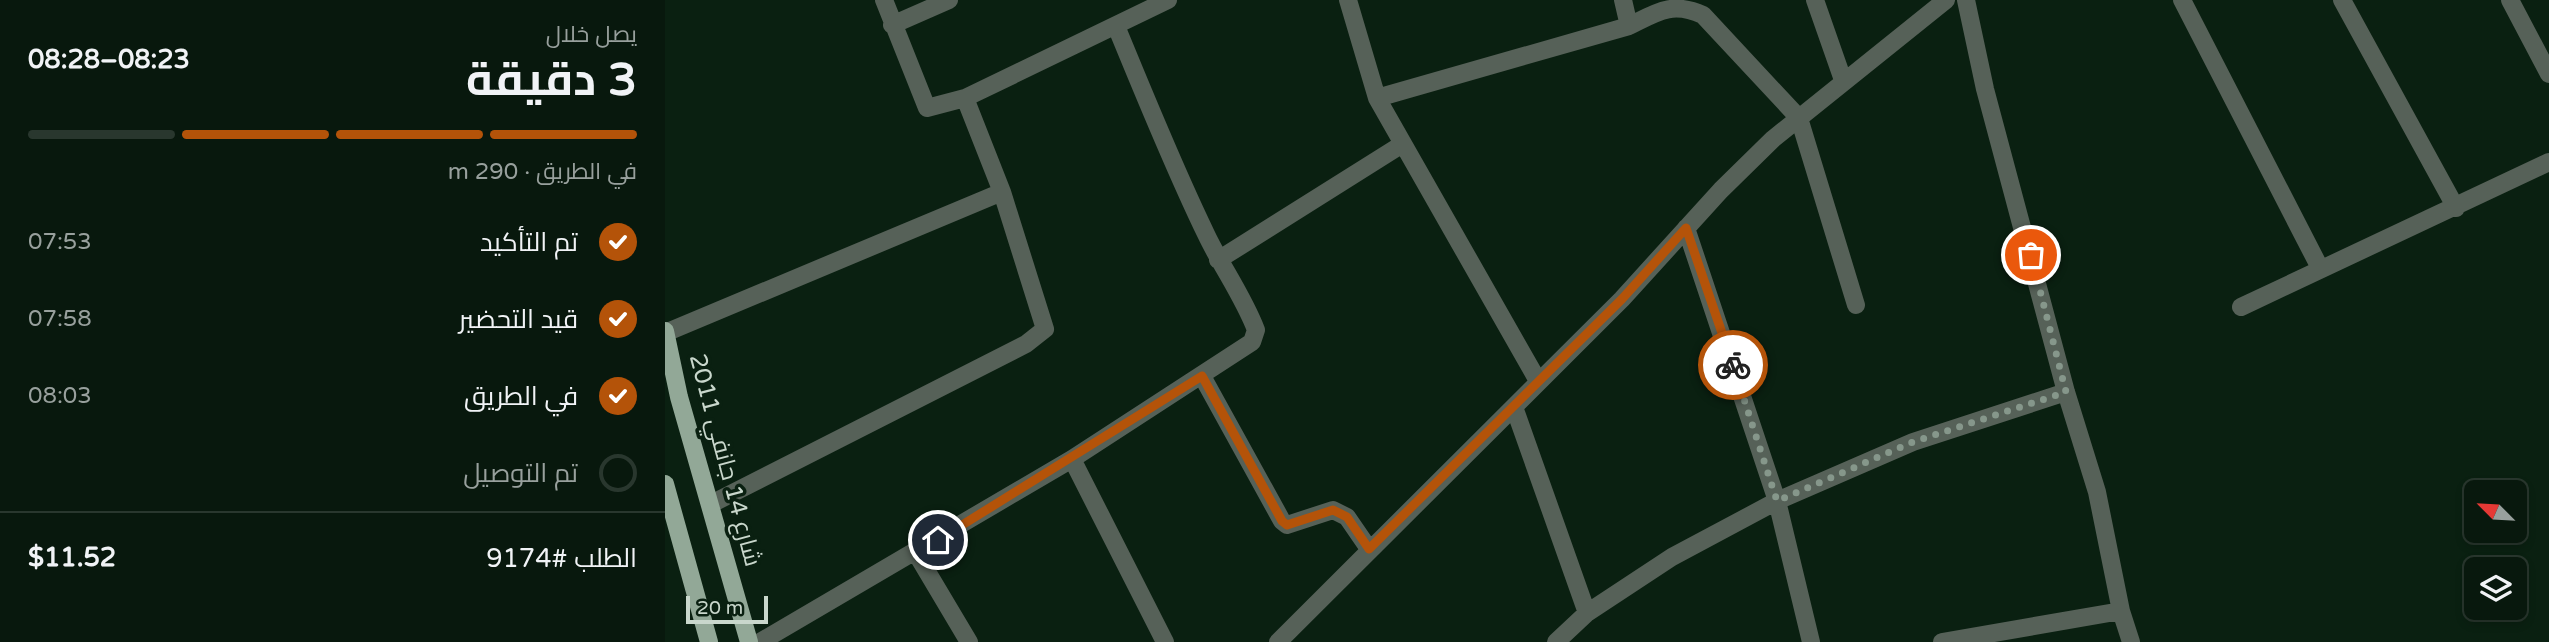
<!DOCTYPE html>
<html lang="ar">
<head>
<meta charset="utf-8">
<style>
	:root { --surface:#08180d; --page:#16251b; --text:#f1f3f6; --muted:#98a09d; --line:#29372e; --accent:#b45309 }
	body { margin:0; font-family:"Varela Round",Cairo,sans-serif; background:var(--page); color:var(--text); direction:rtl; height:100vh; display:flex; flex-direction:column; font-size:26px; white-space:nowrap }
	* { box-sizing:border-box; margin:0 }
	p { font-size:23px; color:var(--muted) }
	.icon { flex:none; width:38px; height:38px; fill:none; stroke:currentColor; stroke-width:2; stroke-linecap:round; stroke-linejoin:round }
	.map { position:relative; flex:1; overflow:hidden; direction:ltr }
	.side { display:flex; flex-direction:column; background:var(--surface); width:665px }
	.side>* { flex:none }
	.needle { width:46px; rotate:294deg }
	.tools { position:absolute; left:1799px; top:480px; display:grid; gap:14px }
	.tools a { display:grid; place-items:center; width:63px; height:63px; border-radius:10px; background:var(--surface); box-shadow:0 4px 10px #0003,0 0 0 2px var(--line); font-size:35px }
	.scale { position:absolute; left:21px; bottom:18px; width:82px; box-sizing:border-box; padding-left:7px; border:4px solid #c9d7cc; border-top:0; font-size:19px; line-height:24px; white-space:nowrap; color:#c9d7cc; -webkit-text-stroke:5px #0a2011; paint-order:stroke }
	.pin { position:absolute; display:grid; place-items:center; width:60px; height:60px; color:#fff; margin:-30px; border:4px solid #fff; border-radius:50%; box-shadow:0 2px 7px #0007 }
	.courier { position:absolute; display:grid; place-items:center; width:70px; height:70px; margin:-35px; border:5px solid #b45309; border-radius:50%; background:#fff; color:#222; box-shadow:0 2px 9px #0007 }
	.head em { font-style:normal; font-weight:700 }
	.head div { display:flex; flex-direction:column-reverse }
	.head { display:flex; align-items:center; justify-content:space-between; height:119px; padding:0 28px }
	h1 { font-size:46px; font-weight:700; line-height:52px }
	.bar { display:grid; grid-template-columns:repeat(4,1fr); gap:10px 7px; align-content:center; height:84px; padding:0 28px }
	.bar i { height:9px; border-radius:5px; background:var(--line) }
	.bar .on { background:var(--accent) }
	.bar p { grid-column:span 4 }
	.line { display:flex; align-items:center; gap:18px; padding:0 28px; border-top:2px solid var(--line) }
	.line div { flex:1 }
	ol { padding:0 28px; list-style:none }
	li { display:flex; align-items:center; gap:21px; height:77px }
	li p { margin-inline-start:auto }
	li .icon { padding:7px; border-radius:50%; background:var(--accent); color:#fff; stroke-width:4 }
	li:last-child { color:var(--muted) }
	li i { width:38px; height:38px; border:4px solid var(--line); border-radius:50% }
	main { display:flex; flex:1; min-height:0 }
	.map>svg:first-child { display:block }
	.lines { fill:none; stroke-linecap:round; stroke-linejoin:round }
	.minor { stroke:#566158; stroke-width:18 }
	.major { stroke:#92a897; stroke-width:18 }
	.done { stroke:#86978b; stroke-width:7; stroke-dasharray:0 12.6 }
	.route { stroke:#b45309; stroke-width:9 }
	.labels { text-anchor:middle; dominant-baseline:central; stroke-width:7; stroke-linejoin:round; paint-order:stroke }
	.street-label { font-size:24px; fill:#c9d7cc; stroke:#0a2011 }
</style>
</head>
<body>
<main>
<div class="map">
<svg width="1884" height="642" viewBox="0 0 1884 642">
	<rect width="100%" height="100%" fill="#0a2011"/>
	<g class="lines">
		<path class="minor" d="M219,0L262,108L300,98L503,0
			M683,0L712,98L873,381
			M958,0L964,26
			M1150,0L1178,80
			M1301,0L1320,89L1401,392L1432,492L1456,611L1466,642
			M1517,0L1655,268
			M1677,0L1791,208
			M1845,0L1884,74
			M227,25L284,0
			M712,98L964,26C992,12 1007,1 1038,15L1134,118L1191,305
			M1021,228L1112,501L1146,642
			M553,260L736,145
			M1576,307L1884,162
			M0,333L337,192
			M537,376L617,521L622,525L668,510L682,517L704,549
			M849,407L922,613
			M407,459L500,642
			M46,504L361,344L380,329L337,192L300,98
			M251,553L304,642
			M95,642L407,459L587,342L591,330C578,296 556,266 541,234C508,166 480,96 451,26
			M613,642L957,299L1056,190L1108,139L1281,0
			M891,642L922,613L1007,557L1112,501L1248,442L1401,392
			M1277,642L1456,611"/>
		<path class="major" d="M0,331L14,397L84,642
			M0,484L44,642"/>
	</g>
	<g class="lines">
		<path class="done" d="M1068,365L1112,501L1248,442L1401,392L1366,255"/>
		<path class="route" d="M273,540L537,376L617,521L622,525L668,510L682,517L704,549L957,299L1021,228L1068,365"/>
	</g>
	<g class="labels">
		<g class="street-label">
			<text transform="translate(60 460) rotate(75)">شارع 14 جانفي 2011</text>
		</g>
	</g>
</svg>
<div class="tools">
<a><svg class="needle" viewBox="-14 -14 28 28"><path d="M0-13l5 13h-10z" fill="#e53935"/><path d="M0 13l5-13h-10z" fill="#98a09d"/></svg></a>
<a><svg class="icon" aria-label="layers" viewBox="0 0 24 24"><path d="M12 4l9 5-9 5-9-5zM3 14l9 5 9-5"/></svg></a>
</div>
<div class="scale">20 m</div>
<div class="pin" style="left:1366px;top:255px;background:#ea580c"><svg class="icon" aria-label="bag" viewBox="0 0 24 24"><path d="M5 8h14l-1 12H6zM9 8a3 3 0 0 1 6 0"/></svg></div>
<div class="pin" style="left:273px;top:540px;background:#1f2937"><svg class="icon" aria-label="home" viewBox="0 0 24 24"><path d="M3 11l9-7 9 7M6 9v11h12V9"/></svg></div>
<div class="courier" style="left:1068px;top:365px"><svg class="icon" aria-label="bike" viewBox="0 0 24 24"><circle cx="6" cy="16" r="4"/><circle cx="18" cy="16" r="4"/><path d="M6 16l4-8h5l3 8M10 8l3 8H6M13 5h3"/></svg></div>
</div>
<section class="side">
<div class="head"><div><h1>3 دقيقة</h1><p>يصل خلال</p></div><em>08:23–08:28</em></div>
<div class="bar"><i class="on"></i><i class="on"></i><i class="on"></i><i></i><p>في الطريق · 290 m</p></div>
<ol>
<li><svg class="icon" aria-label="check" viewBox="0 0 24 24"><path d="M5 12l5 5 9-10"/></svg>تم التأكيد<p>07:53</p></li>
<li><svg class="icon" aria-label="check" viewBox="0 0 24 24"><path d="M5 12l5 5 9-10"/></svg>قيد التحضير<p>07:58</p></li>
<li><svg class="icon" aria-label="check" viewBox="0 0 24 24"><path d="M5 12l5 5 9-10"/></svg>في الطريق<p>08:03</p></li>
<li><i></i>تم التوصيل</li>
</ol>
<div class="line" style="height:91px"><div>الطلب #9174</div><b>$11.52</b></div>
</section>
</main>
</body>
</html>
